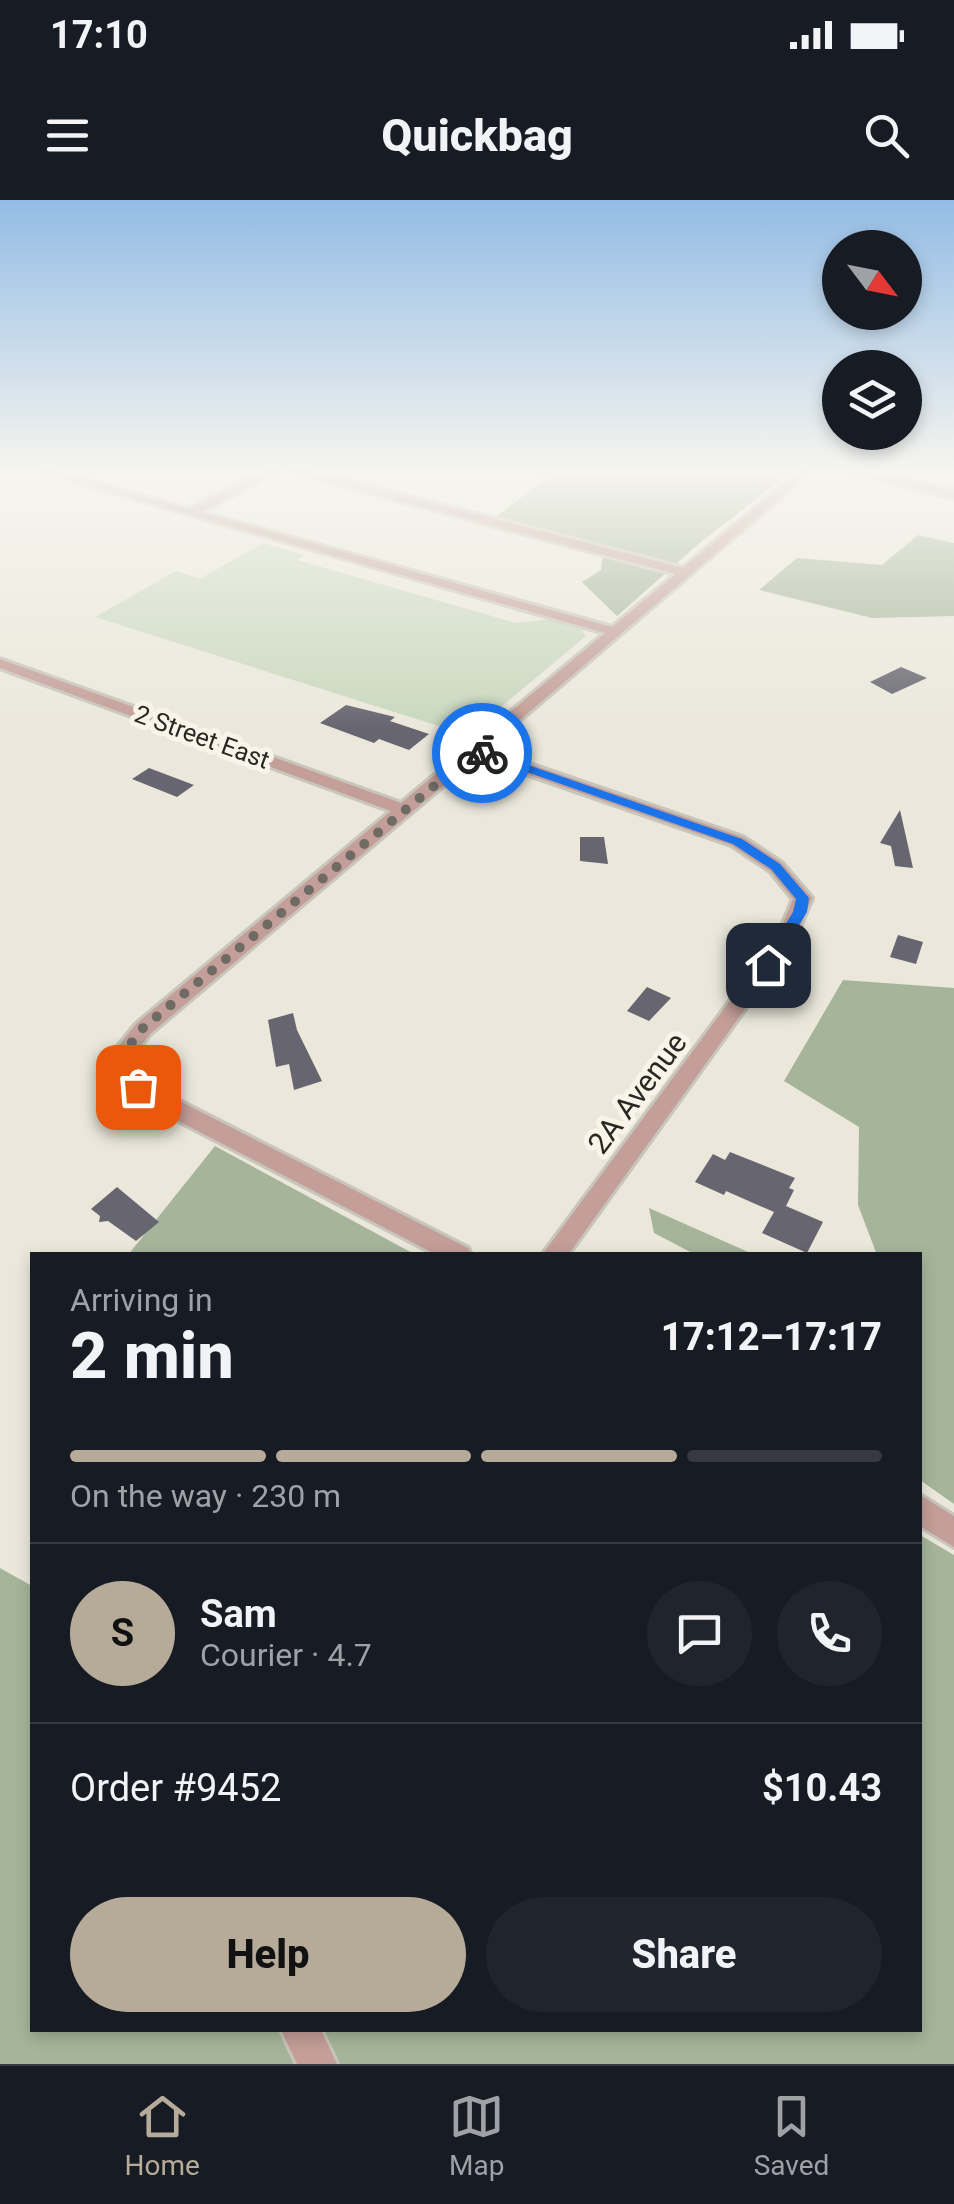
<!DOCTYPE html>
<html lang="en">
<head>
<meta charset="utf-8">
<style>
	:root { --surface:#171b24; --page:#20242c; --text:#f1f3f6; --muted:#9ea1a6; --line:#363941; --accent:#b6ab99 }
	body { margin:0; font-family:Roboto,sans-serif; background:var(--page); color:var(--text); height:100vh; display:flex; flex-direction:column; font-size:38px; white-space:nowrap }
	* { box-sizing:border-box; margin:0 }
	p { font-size:32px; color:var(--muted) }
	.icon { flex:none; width:55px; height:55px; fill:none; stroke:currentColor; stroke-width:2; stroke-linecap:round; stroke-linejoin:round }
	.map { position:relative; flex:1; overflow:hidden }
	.sheet { position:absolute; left:30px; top:1052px; width:892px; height:780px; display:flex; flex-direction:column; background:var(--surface); border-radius:0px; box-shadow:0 5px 15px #0003 }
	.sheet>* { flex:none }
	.needle { width:65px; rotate:122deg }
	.fabs { position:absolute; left:822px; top:30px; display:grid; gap:20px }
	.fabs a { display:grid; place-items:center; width:100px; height:100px; border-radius:50%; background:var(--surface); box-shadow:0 5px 15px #0003; font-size:50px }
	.pin { position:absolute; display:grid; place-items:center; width:85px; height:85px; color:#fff; margin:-42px; border-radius:20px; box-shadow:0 5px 15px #0006 }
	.courier { position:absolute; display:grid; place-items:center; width:100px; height:100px; margin:-50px; border:8px solid #1a73e8; border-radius:50%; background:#fff; color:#222; box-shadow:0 2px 12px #0007 }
	.headline em { font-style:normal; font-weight:800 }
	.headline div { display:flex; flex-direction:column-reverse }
	.headline { display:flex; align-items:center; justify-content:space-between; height:170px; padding:0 40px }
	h1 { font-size:65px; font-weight:800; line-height:75px }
	.bar { display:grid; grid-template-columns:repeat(4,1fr); gap:15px 10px; align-content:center; height:120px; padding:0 40px }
	.bar i { height:12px; border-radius:8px; background:var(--line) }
	.bar .current { background:var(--accent) }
	.bar p { grid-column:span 4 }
	.line { display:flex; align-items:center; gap:25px; padding:0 40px; border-top:2px solid var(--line) }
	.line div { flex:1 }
	.round { display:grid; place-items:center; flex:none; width:105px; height:105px; border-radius:52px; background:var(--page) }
	.cta { display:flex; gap:20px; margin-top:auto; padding:20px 40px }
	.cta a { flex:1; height:115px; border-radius:60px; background:var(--accent); color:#111; font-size:40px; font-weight:800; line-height:115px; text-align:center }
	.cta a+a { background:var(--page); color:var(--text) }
	.status { display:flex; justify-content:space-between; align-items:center; height:70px; padding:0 50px; background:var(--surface); direction:ltr }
	.status svg { height:28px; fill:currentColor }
	header { display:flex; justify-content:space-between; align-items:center; height:130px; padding:0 40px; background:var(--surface); font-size:45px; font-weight:800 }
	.tabs { display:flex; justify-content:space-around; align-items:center; height:140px; border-top:2px solid var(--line); background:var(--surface); font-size:28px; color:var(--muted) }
	.tabs a { display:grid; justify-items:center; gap:5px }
	.tabs .current { color:var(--accent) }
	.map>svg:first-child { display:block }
	.green { fill:#cad8bf }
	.forest { fill:#a6b59a }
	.building { fill:#676570 }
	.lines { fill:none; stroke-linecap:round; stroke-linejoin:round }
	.minor-casing { stroke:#c8c5ba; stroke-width:6 }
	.minor { fill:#c49e98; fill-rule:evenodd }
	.route { fill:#1a73e8 }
	.done { stroke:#6e6b64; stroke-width:10; stroke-dasharray:0 18 }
	.labels { text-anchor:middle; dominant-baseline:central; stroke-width:10; stroke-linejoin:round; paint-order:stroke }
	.far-street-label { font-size:25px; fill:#2a2824; stroke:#f8f5e8 }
	.street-label { font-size:30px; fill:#2a2824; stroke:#f8f5e8 }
</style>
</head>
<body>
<div class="status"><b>17:10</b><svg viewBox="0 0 49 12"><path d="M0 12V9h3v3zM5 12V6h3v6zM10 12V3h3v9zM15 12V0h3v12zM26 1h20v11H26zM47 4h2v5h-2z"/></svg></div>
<header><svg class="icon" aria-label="menu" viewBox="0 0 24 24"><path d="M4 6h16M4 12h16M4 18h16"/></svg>Quickbag<svg class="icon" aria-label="search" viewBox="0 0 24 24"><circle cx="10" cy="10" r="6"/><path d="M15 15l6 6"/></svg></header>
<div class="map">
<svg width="954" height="1864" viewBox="0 0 954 1864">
	<rect width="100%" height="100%" fill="#ebe8db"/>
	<path class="green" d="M263,343L304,355L297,360L516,423L550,419L582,430L586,436L467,535L95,417L176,371L200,379Z"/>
	<path class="forest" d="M517,268H796L702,341L617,416L582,382L601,370L604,345L496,317L547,278Z
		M918,335L954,343V416L872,418L759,390L797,358L882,365Z
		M843,780L954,788V1304L920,1280V1055H877L858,1005L859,927L784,881Z
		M215,946L416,1055H128Z
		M649,1008L755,1055H696L654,1033Z
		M920,1335L954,1355V1864H0V1368L32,1386V1830H920Z"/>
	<path class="building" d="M901,467L927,478L892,494L870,482Z
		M346,505L395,517L390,521L429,534L409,550L379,539L374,543L320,523Z
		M149,568L194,585L177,597L132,579Z
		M900,610L913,668L895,666L891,646L880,643Z
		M580,637H604L608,664L580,661Z
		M898,735L923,742L916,764L890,757Z
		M647,787L671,798L649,821L627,811Z
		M293,813L297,830L322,881L294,890L289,864L276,867L268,820Z
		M730,952L795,978L789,988L794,990L786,1006L823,1022L807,1053L762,1033L774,1012L726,991L724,995L695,982L713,954L725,960Z
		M117,987L159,1022L136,1041L108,1021L99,1022L100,1016L91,1009Z"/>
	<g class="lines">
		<g class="minor-casing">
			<path id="minor" d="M26,268H45L189,309L268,268H301L683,368L803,268H815L486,549L743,637L782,663L812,698L794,741L568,1055H542L778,736L793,699L770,671L731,645L477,557L150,834L136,852L134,872L156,889L468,1048L471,1055H437L140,901L112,875L115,850L136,824L391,611L0,468V459L401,603L605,433ZM282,270L676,374L612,427L201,312Z
				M829,268H852L954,290V298Z
				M920,1295L954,1316V1347L920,1326Z
				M281,1830H321L337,1864H297Z"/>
		</g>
		<use href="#minor" class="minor"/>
	</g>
	<linearGradient id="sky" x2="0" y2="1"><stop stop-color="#93bce5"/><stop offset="0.51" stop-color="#f6f5ef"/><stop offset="1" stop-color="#f6f5ef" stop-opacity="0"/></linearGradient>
	<rect width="954" height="529" fill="url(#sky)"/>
	<path class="route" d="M482,549L742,639L780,664L809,698L807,712L773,768L761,765L793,712L796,699L771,669L733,644L478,555Z"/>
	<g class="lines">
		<path class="done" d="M138,887L123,875L126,850L143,828L476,551L482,553"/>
	</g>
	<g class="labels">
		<g class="far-street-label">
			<text transform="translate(202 537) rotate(20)">2 Street East</text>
		</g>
		<g class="street-label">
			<text transform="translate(637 893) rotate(-53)">2A Avenue</text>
		</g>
	</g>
</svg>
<div class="fabs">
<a><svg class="needle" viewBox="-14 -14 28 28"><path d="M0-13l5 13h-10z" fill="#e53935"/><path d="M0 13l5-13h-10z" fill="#9ea1a6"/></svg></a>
<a><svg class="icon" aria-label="layers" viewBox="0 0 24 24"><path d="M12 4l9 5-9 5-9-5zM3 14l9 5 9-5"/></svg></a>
</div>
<div class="pin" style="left:138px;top:887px;background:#ea580c"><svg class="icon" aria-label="bag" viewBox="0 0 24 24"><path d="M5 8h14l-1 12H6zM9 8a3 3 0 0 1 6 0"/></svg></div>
<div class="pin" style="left:768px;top:765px;background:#1f2937"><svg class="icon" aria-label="home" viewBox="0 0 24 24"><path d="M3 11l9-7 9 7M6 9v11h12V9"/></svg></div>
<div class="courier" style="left:482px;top:553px"><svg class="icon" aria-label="bike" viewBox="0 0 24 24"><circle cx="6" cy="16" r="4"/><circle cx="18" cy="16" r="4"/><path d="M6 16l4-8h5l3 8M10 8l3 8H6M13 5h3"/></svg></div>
<section class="sheet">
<div class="headline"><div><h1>2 min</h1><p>Arriving in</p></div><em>17:12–17:17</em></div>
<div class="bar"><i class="current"></i><i class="current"></i><i class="current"></i><i></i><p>On the way · 230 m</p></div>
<div class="line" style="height:180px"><b class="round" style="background:var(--accent);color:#111">S</b><div><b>Sam</b><p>Courier · 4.7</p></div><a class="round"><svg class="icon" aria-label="chat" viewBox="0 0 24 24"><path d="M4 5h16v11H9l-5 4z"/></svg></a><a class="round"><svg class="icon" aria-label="phone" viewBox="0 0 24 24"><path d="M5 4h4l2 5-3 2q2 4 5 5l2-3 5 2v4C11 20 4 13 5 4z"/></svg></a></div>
<div class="line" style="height:130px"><div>Order #9452</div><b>$10.43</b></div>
<div class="cta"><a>Help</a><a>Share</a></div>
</section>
</div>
<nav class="tabs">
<a class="current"><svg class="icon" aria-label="home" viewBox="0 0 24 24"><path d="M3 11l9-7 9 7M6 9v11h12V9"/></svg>Home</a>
<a><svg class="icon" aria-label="map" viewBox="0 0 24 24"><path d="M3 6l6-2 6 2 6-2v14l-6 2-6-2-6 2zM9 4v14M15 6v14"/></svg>Map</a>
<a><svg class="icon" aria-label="saved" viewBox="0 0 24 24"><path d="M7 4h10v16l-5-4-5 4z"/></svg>Saved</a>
</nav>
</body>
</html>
